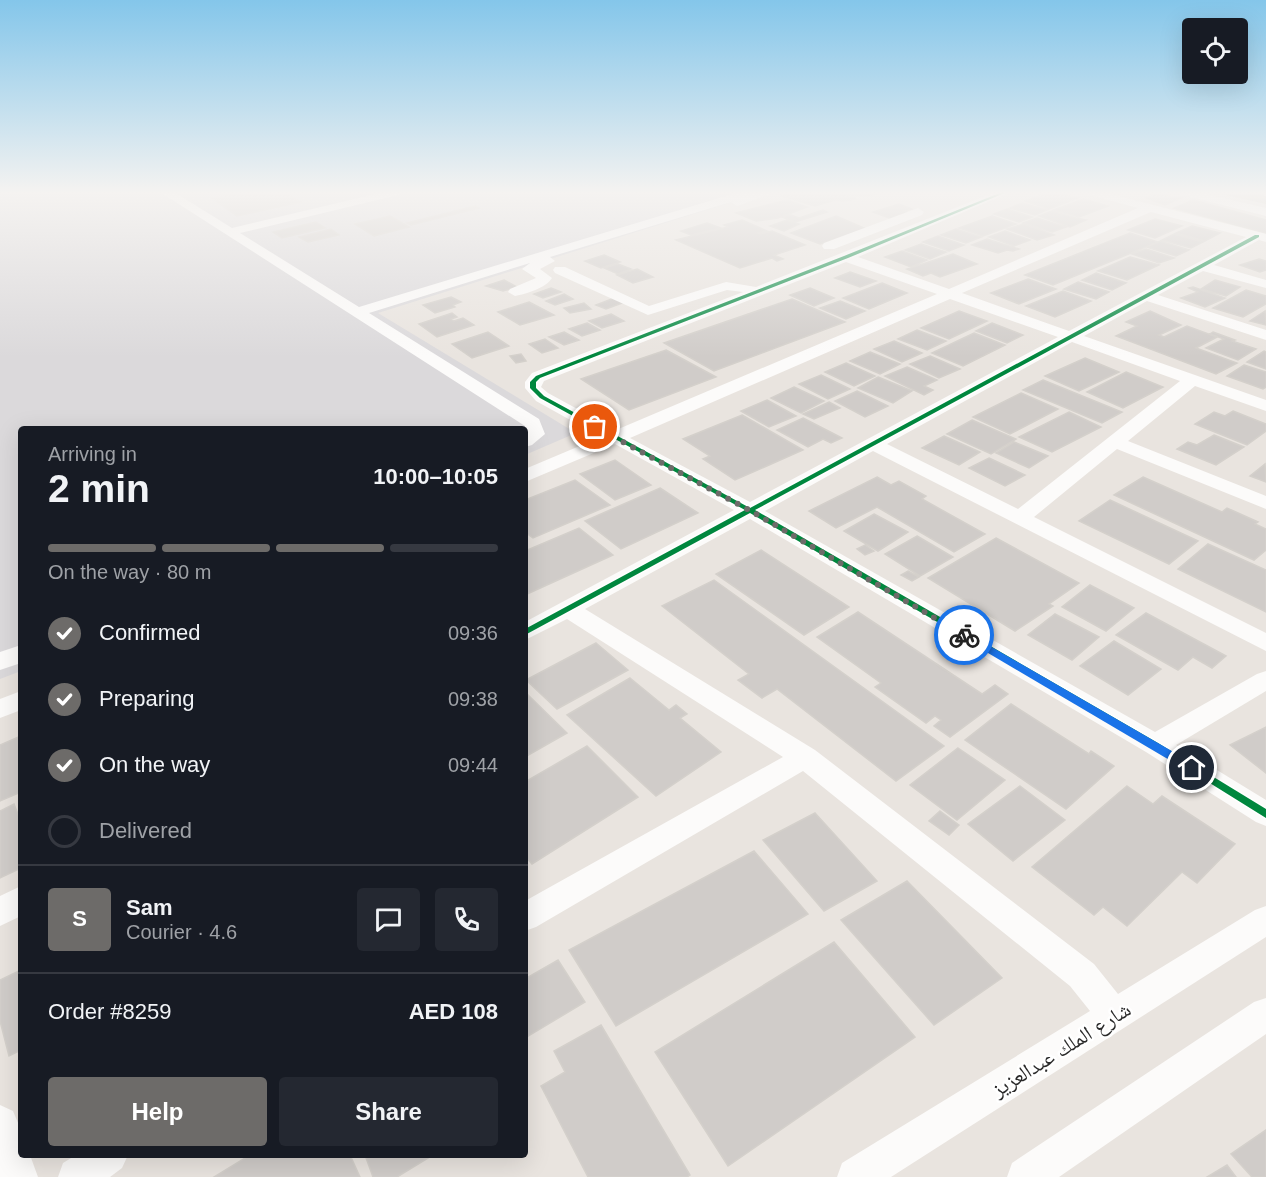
<!DOCTYPE html>
<html lang="en">
<head>
<meta charset="utf-8">
<style>
	:root { --surface:#171b24; --page:#242831; --text:#f1f3f6; --muted:#9ea1a6; --line:#363941; --accent:#6d6b69 }
	body { margin:0; font-family:Helvetica,"Noto Naskh Arabic",sans-serif; background:var(--page); color:var(--text); height:100vh; display:flex; flex-direction:column; font-size:22px; white-space:nowrap }
	* { box-sizing:border-box; margin:0 }
	p { font-size:20px; color:var(--muted) }
	.icon { flex:none; width:33px; height:33px; fill:none; stroke:currentColor; stroke-width:2; stroke-linecap:round; stroke-linejoin:round }
	.map { position:relative; flex:1; overflow:hidden }
	.sheet { position:absolute; left:18px; top:426px; width:510px; height:732px; display:flex; flex-direction:column; background:var(--surface); border-radius:6px; box-shadow:0 6px 24px #0002 }
	.sheet>* { flex:none }
	.tools { position:absolute; left:1182px; top:18px; display:grid; gap:12px }
	.tools a { display:grid; place-items:center; width:66px; height:66px; border-radius:6px; background:var(--surface); box-shadow:0 6px 24px #0002; font-size:30px }
	.pin { position:absolute; display:grid; place-items:center; width:51px; height:51px; color:#fff; margin:-26px; border:3px solid #fff; border-radius:50%; box-shadow:0 2px 6px #0007 }
	.courier { position:absolute; display:grid; place-items:center; width:60px; height:60px; margin:-30px; border:4px solid #1a73e8; border-radius:50%; background:#fff; color:#222; box-shadow:0 2px 8px #0007 }
	.headline em { font-style:normal; font-weight:800 }
	.headline div { display:flex; flex-direction:column-reverse }
	.headline { display:flex; align-items:center; justify-content:space-between; height:102px; padding:0 30px }
	h1 { font-size:39px; font-weight:800; line-height:45px }
	.bar { display:grid; grid-template-columns:repeat(4,1fr); gap:9px 6px; align-content:center; height:72px; padding:0 30px }
	.bar i { height:8px; border-radius:4px; background:var(--line) }
	.bar .on { background:var(--accent) }
	.bar p { grid-column:span 4 }
	.line { display:flex; align-items:center; gap:15px; padding:0 30px; border-top:2px solid var(--line) }
	.line div { flex:1 }
	.round { display:grid; place-items:center; flex:none; width:63px; height:63px; border-radius:6px; background:var(--page) }
	ol { padding:0 30px; list-style:none }
	li { display:flex; align-items:center; gap:18px; height:66px }
	li p { margin-inline-start:auto }
	li .icon { padding:6px; border-radius:50%; background:var(--accent); color:#fff; stroke-width:4 }
	li:last-child { color:var(--muted) }
	li i { width:33px; height:33px; border:3px solid var(--line); border-radius:50% }
	.action { display:flex; gap:12px; margin-top:auto; padding:12px 30px }
	.action a { flex:1; height:69px; border-radius:6px; background:var(--accent); color:#fff; font-size:24px; font-weight:800; line-height:69px; text-align:center }
	.action a+a { background:var(--page); color:var(--text) }
	.map>svg:first-child { display:block }
	.industrial { fill:#dbd9db }
	.building { fill:#d0ccc9; stroke:#d4d0cb; stroke-width:1.5 }
	.lines { fill:none; stroke-linecap:round; stroke-linejoin:round }
	.minor { fill:#fcfbfa; fill-rule:evenodd }
	.major { fill:#c9c4b9; fill-rule:evenodd }
	.cycleway-casing { stroke:#fff; stroke-width:3 }
	.cycleway { fill:#00873e; fill-rule:evenodd }
	.route { fill:#1a73e8 }
	.done { stroke:#6d6b69; stroke-width:6; stroke-dasharray:0 10.8 }
	.labels { text-anchor:middle; dominant-baseline:central; stroke-width:5; stroke-linejoin:round; paint-order:stroke }
	.near-street-label { font-size:21px; fill:#2a2a2a; stroke:#fff }
</style>
</head>
<body>
<div class="map">
<svg width="1266" height="1177" viewBox="0 0 1266 1177">
	<rect width="100%" height="100%" fill="#e9e4df"/>
	<path class="industrial" d="M0,192H764L378,313L576,433L525,455V429H21V671L0,679Z"/>
	<path class="building" d="M242,192H284L301,202L237,216L212,198Z
		M798,192H813L836,200L815,206L782,196Z
		M817,192H885L867,196L853,195L849,196L856,199L841,201Z
		M1051,192L1078,198L1049,209L1025,201Z
		M1157,193L1172,197L1181,198L1165,205L1146,198Z
		M1083,199L1108,206L1079,217L1054,210Z
		M787,200L807,207L778,218L756,221L736,213Z
		M1193,200L1266,220V233L1174,208Z
		M1022,203L1047,210L1035,215L1010,208Z
		M899,204L912,209L904,211L909,213L892,219L873,212Z
		M475,206L479,208L411,225L407,223Z
		M1007,209L1032,217L1019,222L994,214Z
		M823,210L827,212L795,222L782,217L791,215L799,218Z
		M1052,211L1076,218L1086,220L1070,227L1039,216Z
		M390,216L409,227L374,236L355,224Z
		M836,216L866,229L820,244L791,233Z
		M992,216L1016,224L983,236L959,228Z
		M1037,218L1066,227L1052,232L1023,223Z
		M1155,219L1182,226L1155,238L1128,230Z
		M742,220L767,231L758,233L760,234L772,231L805,245L774,255L783,259L777,261L772,258L740,268L676,240L728,227L724,225Z
		M787,220L799,224L784,231L770,226Z
		M316,222L325,228L282,238L273,232Z
		M707,223L721,228L691,235L681,231Z
		M1024,224L1054,235L1037,240L1007,229Z
		M1192,226L1220,233L1205,241L1176,233Z
		M331,229L339,235L308,242L299,237Z
		M956,229L981,237L966,243L941,235Z
		M1005,231L1030,240L1014,246L989,237Z
		M1130,233L1158,242L1053,285L1025,275Z
		M1174,234L1203,242L1191,248L1162,240Z
		M938,236L964,245L949,251L923,242Z
		M987,239L1019,249L1013,251L1007,250L998,253L972,245Z
		M1160,241L1189,250L1176,256L1147,247Z
		M921,244L946,252L930,259L905,250Z
		M1146,249L1174,258L1159,263L1132,254Z
		M902,251L927,260L911,267L885,257Z
		M953,254L977,264L940,277L931,273L923,276L907,269Z
		M604,255L620,262L601,268L585,261Z
		M1130,257L1159,265L1127,280L1098,271Z
		M1259,259L1266,261V270L1260,272L1240,265Z
		M618,264L631,269L618,274L604,268Z
		M637,269L653,277L633,283L617,275Z
		M850,272L876,281L860,287L835,278Z
		M1096,273L1126,283L1112,290L1082,280Z
		M1028,279L1056,289L1019,304L991,293Z
		M504,280L517,287L503,291L486,286Z
		M1215,280L1240,287L1226,296L1201,289Z
		M1078,282L1109,292L1096,299L1064,289Z
		M882,283L907,293L869,309L843,298Z
		M1193,287L1225,298L1205,307L1181,298L1198,292L1189,288Z
		M551,288L561,292L543,298L534,294Z
		M810,288L834,298L814,306L790,295Z
		M1246,290L1266,296V304L1243,317L1213,308Z
		M1063,291L1091,301L1055,317L1026,306Z
		M564,294L573,299L555,305L546,301Z
		M451,297L461,302L453,305L455,307L435,313L423,305Z
		M614,298L625,302L606,309L596,305Z
		M792,299L845,322L714,371L664,343Z
		M840,301L865,311L846,319L820,308Z
		M529,302L554,315L520,325L498,312Z
		M584,303L591,309L570,313L564,308Z
		M959,311L987,321L949,339L921,328Z
		M1150,311L1181,325L1159,335L1164,337L1187,326L1217,337L1196,348L1237,363L1216,374L1116,336L1137,326L1126,322Z
		M1265,311L1266,325L1250,321Z
		M452,313L457,317L451,319L454,321L463,318L474,325L437,337L419,324Z
		M611,314L624,321L602,328L589,321Z
		M587,323L600,330L582,336L569,329Z
		M992,323L1023,335L1007,343L976,331Z
		M917,330L946,341L927,350L898,339Z
		M488,332L509,346L472,358L452,344Z
		M564,332L579,340L564,345L549,337Z
		M1213,332L1235,340L1232,341L1256,349L1238,360L1206,348L1224,339L1210,334Z
		M974,333L1005,345L963,366L932,353Z
		M545,339L558,348L542,353L529,344Z
		M894,341L922,353L902,362L874,349Z
		M666,350L716,377L629,410L581,379Z
		M1264,351L1266,352V369L1247,362Z
		M870,352L900,364L880,374L850,361Z
		M521,354L526,361L516,363L510,356Z
		M930,356L960,369L939,378L910,364Z
		M1085,358L1119,372L1079,391L1045,376Z
		M846,363L875,376L854,386L825,372Z
		M1244,365L1266,372V387L1263,389L1227,376Z
		M907,367L937,380L924,386L933,390L924,395L885,376Z
		M1126,372L1163,387L1123,408L1087,392Z
		M821,375L850,389L828,399L799,384Z
		M878,377L912,391L893,403L858,388Z
		M1043,380L1122,412L1102,423L1023,390Z
		M794,387L824,401L801,413L771,398Z
		M857,391L888,406L865,417L835,401Z
		M1021,393L1058,409L1010,434L973,417Z
		M767,400L796,416L769,427L741,411Z
		M829,402L840,408L814,419L803,414Z
		M1233,411L1266,424V431L1247,445L1195,424L1214,412L1225,416Z
		M1069,412L1101,427L1052,452L1019,437Z
		M742,415L803,450L735,480L703,459L710,456L683,439Z
		M803,418L842,438L831,443L823,439L808,447L777,430Z
		M972,420L1016,439L991,454L947,434Z
		M1214,435L1244,447L1216,465L1177,449L1188,442L1197,445Z
		M944,436L980,452L959,465L922,448Z
		M1014,442L1048,456L1029,468L996,453Z
		M989,458L1025,475L1005,486L969,468Z
		M615,460L651,485L615,500L580,474Z
		M1265,464L1266,482L1250,476Z
		M877,477L891,485L899,481L926,496L922,499L985,534L954,552L877,507L836,528L809,511Z
		M1143,477L1222,512L1227,508L1258,522L1255,524L1266,529V550L1254,560L1114,495Z
		M575,480L610,505L533,538L525,532V500Z
		M660,488L698,513L621,549L585,521Z
		M1110,500L1198,541L1169,564L1079,521Z
		M874,514L908,532L878,551L844,531Z
		M579,528L613,555L527,594L525,592V551Z
		M917,536L953,557L920,576L885,554Z
		M996,538L1079,583L1049,604L1053,606L1015,631L928,578Z
		M1208,544L1266,570V612L1178,569Z
		M865,545L874,551L865,555L857,549Z
		M761,550L849,607L804,635L716,574Z
		M908,571L919,577L912,581L901,575Z
		M714,580L944,746L896,781L777,689L762,698L738,680L749,674L662,606Z
		M1090,585L1134,608L1106,631L1062,607Z
		M858,612L982,694L995,685L1008,694L950,737L934,726L941,720L935,716L926,723L875,687L881,683L817,637Z
		M1146,613L1226,656L1212,668L1193,657L1178,670L1116,635Z
		M1055,614L1099,637L1072,660L1028,635Z
		M1114,641L1161,669L1128,695L1080,666Z
		M596,643L628,670L557,709L526,680Z
		M630,678L669,710L676,705L687,714L680,718L721,752L656,796L567,715Z
		M525,692L567,733L525,757Z
		M1011,704L1089,754L1091,751L1114,766L1066,809L965,740Z
		M1266,727V773L1230,745Z
		M21,736V792L0,801V745Z
		M587,746L638,797L532,864L525,856V782Z
		M958,748L1005,780L957,820L910,785Z
		M1020,786L1065,820L1013,861L968,824Z
		M1127,786L1153,804L1162,796L1235,844L1197,883L1182,872L1127,926L1103,907L1094,915L1032,867Z
		M14,804L21,822V868L0,878V811Z
		M940,811L959,825L949,835L929,821Z
		M815,813L877,881L824,911L763,840Z
		M754,851L808,914L616,1026L569,950Z
		M907,881L1002,978L934,1025L841,920Z
		M834,942L915,1037L728,1166L655,1052Z
		M558,960L585,1002L525,1038V979Z
		M21,970V1050L9,1056L0,1021V980Z
		M601,1025L690,1175L687,1177H588L541,1086L565,1072L554,1051Z
		M1266,1130V1177H1252L1231,1154Z
		M250,1155H350L360,1177H214Z
		M365,1155H433L397,1177H373Z
		M1227,1165L1236,1177H1207Z"/>
	<g class="lines">
		<path class="minor" d="M160,192H174L232,228L384,192H404L402,194L240,233L359,307L739,192H776L737,206L731,202L550,257L555,261L540,269L552,278C546,288 526,294 515,296L508,292L510,289L536,278L522,269L530,263L369,313L539,419L545,434L532,445L525,447V426Z
			M995,192H1011L858,257L949,289L1138,208L1086,194L1084,192H1103L1266,234V242L1259,240L1214,265L1266,280V288L1203,271L1158,295L1266,330V340L1147,301L1084,336L1266,400V411L1195,386L1128,441L1266,496V509L1117,449L1034,517L1266,633V651L873,451L765,511L1155,732L1257,674L1266,671V691L1176,745L1266,800V826L1256,822L1146,752L750,519L585,609L815,750L1094,964L1118,994L1255,910L1266,906V937L891,1177H837L842,1163L1090,1011L1070,986L803,771L536,927L525,931V901L783,757L567,619L525,640V622L734,510L615,444L525,482V469L601,437L536,401L525,388V382L532,373L743,292L727,290L648,315L555,273L553,270L555,267H565L649,306L726,282L756,287ZM1151,212L1246,237L1069,331L962,293ZM846,262L937,294L616,430L548,393L541,387L544,381ZM950,299L1058,337L750,502L630,438ZM1072,342L1180,381L1018,509L887,444Z
			M1177,192H1197L1266,208V216L1179,194Z
			M918,208L924,212L922,215L834,249H824L822,246L824,243Z
			M21,645V663L0,670V652Z
			M21,691V710L0,718V699Z
			M21,886V916L0,926V896Z
			M1266,998V1034L1059,1177H1007L1012,1163L1254,1002Z
			M0,1105L13,1111L21,1130V1155H30L38,1177H0Z
			M76,1155H128L122,1168L110,1177H58L63,1163Z"/>
		<path class="major" d="M1223,192H1249L1266,196V204L1225,195Z"/>
		<g class="cycleway-casing">
			<path id="cycleway" d="M1002,192H1007L848,258L540,378L536,382V388L544,396L750,508L1255,235H1259V237L755,510L1158,743L1266,809V818L1152,747L750,513L525,635V629L745,510L540,398L530,388V382L536,376L844,256Z"/>
		</g>
		<use href="#cycleway" class="cycleway"/>
	</g>
	<linearGradient id="sky" x2="0" y2="1"><stop stop-color="#84c6ea"/><stop offset="0.54" stop-color="#f5f3f1"/><stop offset="1" stop-color="#f5f3f1" stop-opacity="0"/></linearGradient>
	<rect width="1266" height="357" fill="url(#sky)"/>
	<path class="route" d="M964,631L1196,765V771H1188L961,637L959,635Z"/>
	<g class="lines">
		<path class="done" d="M595,427L751,511L964,635"/>
	</g>
	<g class="labels">
		<g class="near-street-label">
			<text transform="translate(1061 1049) rotate(-32)">شارع الملك عبدالعزيز</text>
		</g>
	</g>
</svg>
<div class="tools">
<a><svg class="icon" aria-label="locate" viewBox="0 0 24 24"><circle cx="12" cy="12" r="6"/><path d="M12 2v4M12 18v4M2 12h4M18 12h4"/></svg></a>
</div>
<div class="pin" style="left:595px;top:427px;background:#ea580c"><svg class="icon" aria-label="bag" viewBox="0 0 24 24"><path d="M5 8h14l-1 12H6zM9 8a3 3 0 0 1 6 0"/></svg></div>
<div class="pin" style="left:1192px;top:768px;background:#1f2937"><svg class="icon" aria-label="home" viewBox="0 0 24 24"><path d="M3 11l9-7 9 7M6 9v11h12V9"/></svg></div>
<div class="courier" style="left:964px;top:635px"><svg class="icon" aria-label="bike" viewBox="0 0 24 24"><circle cx="6" cy="16" r="4"/><circle cx="18" cy="16" r="4"/><path d="M6 16l4-8h5l3 8M10 8l3 8H6M13 5h3"/></svg></div>
<section class="sheet">
<div class="headline"><div><h1>2 min</h1><p>Arriving in</p></div><em>10:00–10:05</em></div>
<div class="bar"><i class="on"></i><i class="on"></i><i class="on"></i><i></i><p>On the way · 80 m</p></div>
<ol>
<li><svg class="icon" aria-label="check" viewBox="0 0 24 24"><path d="M5 12l5 5 9-10"/></svg>Confirmed<p>09:36</p></li>
<li><svg class="icon" aria-label="check" viewBox="0 0 24 24"><path d="M5 12l5 5 9-10"/></svg>Preparing<p>09:38</p></li>
<li><svg class="icon" aria-label="check" viewBox="0 0 24 24"><path d="M5 12l5 5 9-10"/></svg>On the way<p>09:44</p></li>
<li><i></i>Delivered</li>
</ol>
<div class="line" style="height:108px"><b class="round" style="background:var(--accent);color:#fff">S</b><div><b>Sam</b><p>Courier · 4.6</p></div><a class="round"><svg class="icon" aria-label="chat" viewBox="0 0 24 24"><path d="M4 5h16v11H9l-5 4z"/></svg></a><a class="round"><svg class="icon" aria-label="phone" viewBox="0 0 24 24"><path d="M5 4h4l2 5-3 2q2 4 5 5l2-3 5 2v4C11 20 4 13 5 4z"/></svg></a></div>
<div class="line" style="height:78px"><div>Order #8259</div><b>AED 108</b></div>
<div class="action"><a>Help</a><a>Share</a></div>
</section>
</div>
</body>
</html>
